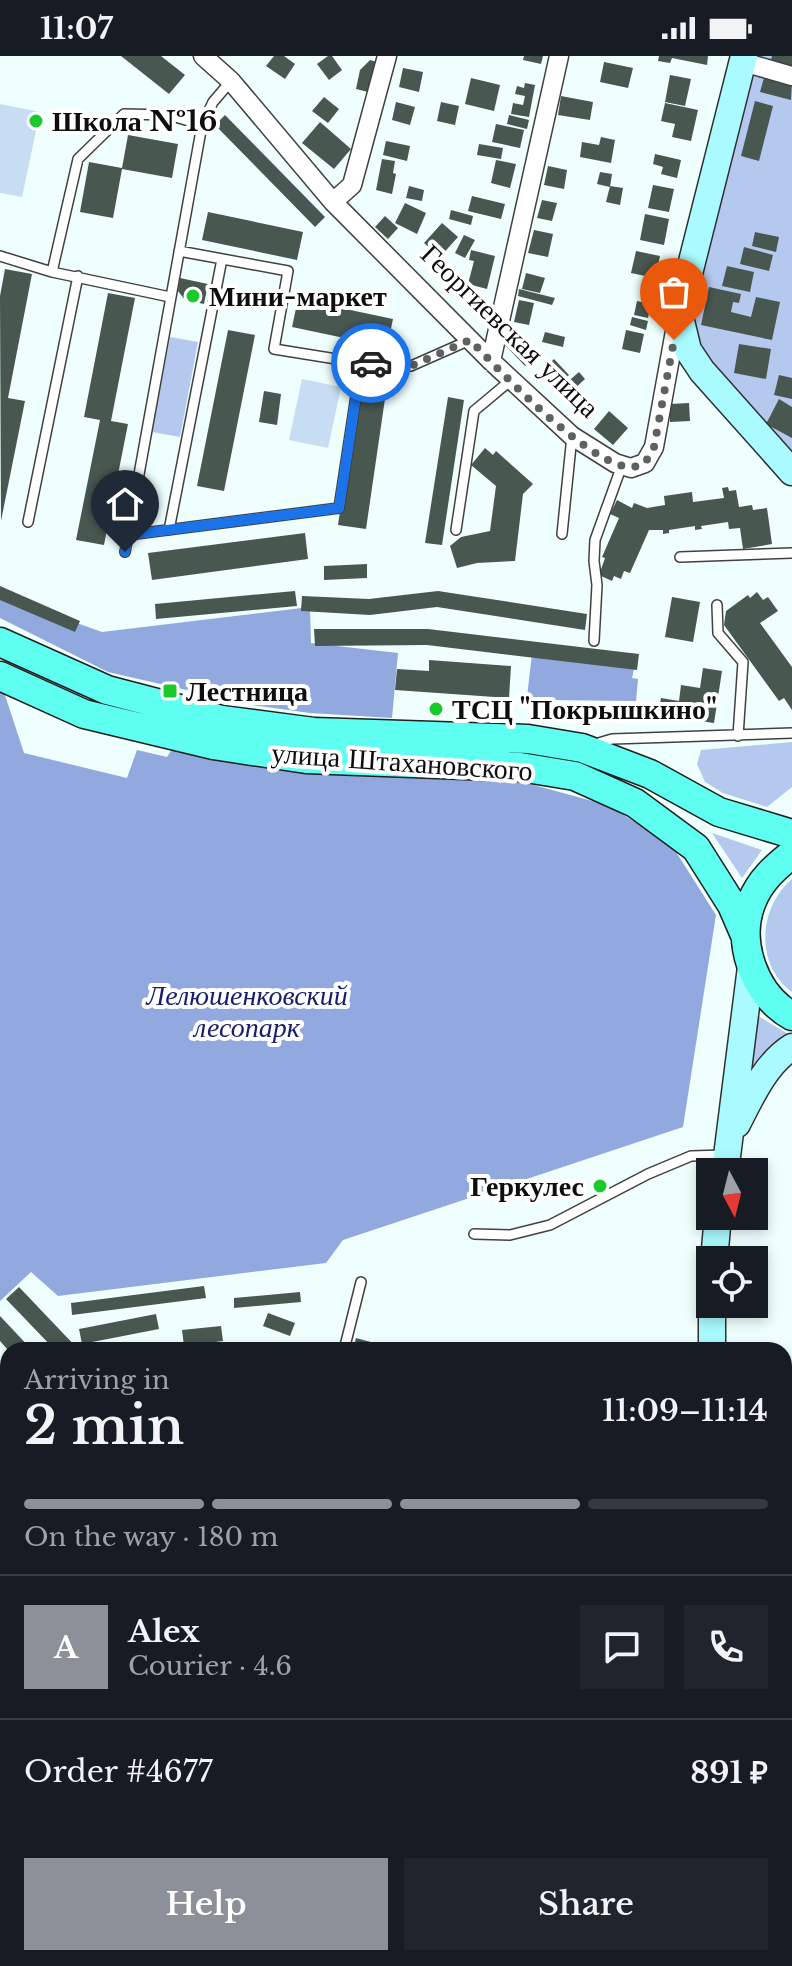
<!DOCTYPE html>
<html lang="en">
<head>
<meta charset="utf-8">
<style>
	:root { --surface:#171b24; --page:#20242c; --text:#f1f3f6; --muted:#9ea1a6; --line:#363941; --accent:#8c9099 }
	body { margin:0; font-family:"Libre Baskerville",serif; background:var(--page); color:var(--text); height:100vh; display:flex; flex-direction:column; font-size:30px; white-space:nowrap }
	* { box-sizing:border-box; margin:0 }
	p { font-size:26px; color:var(--muted) }
	.icon { flex:none; width:44px; height:44px; fill:none; stroke:currentColor; stroke-width:2; stroke-linecap:round; stroke-linejoin:round }
	.map { position:relative; flex:1; overflow:hidden }
	.drawer { position:absolute; left:0px; top:1286px; width:792px; height:624px; display:flex; flex-direction:column; background:var(--surface); border-radius:24px 24px 0 0; box-shadow:0 4px 12px #0003 }
	.drawer>* { flex:none }
	.needle { width:52px; rotate:173deg }
	.controls { position:absolute; left:696px; top:1102px; display:grid; gap:16px }
	.controls a { display:grid; place-items:center; width:72px; height:72px; border-radius:0px; background:var(--surface); box-shadow:0 4px 12px #0003; font-size:40px }
	.pin { position:absolute; display:grid; place-items:center; width:68px; height:68px; color:#fff; margin:-82px -34px; border-radius:50% 50% 50% 0; rotate:-45deg; box-shadow:0 0 8px #0007 }
	.pin .icon { rotate:45deg }
	.courier { position:absolute; display:grid; place-items:center; width:80px; height:80px; margin:-40px; border:6px solid #1a73e8; border-radius:50%; background:#fff; color:#222; box-shadow:0 2px 10px #0007 }
	.overview em { font-style:normal; font-weight:600 }
	.overview div { display:flex; flex-direction:column-reverse }
	.overview { display:flex; align-items:center; justify-content:space-between; height:136px; padding:0 24px }
	h1 { font-size:52px; font-weight:600; line-height:60px }
	.bar { display:grid; grid-template-columns:repeat(4,1fr); gap:12px 8px; align-content:center; height:96px; padding:0 24px }
	.bar i { height:10px; border-radius:6px; background:var(--line) }
	.bar .on { background:var(--accent) }
	.bar p { grid-column:span 4 }
	.line { display:flex; align-items:center; gap:20px; padding:0 24px; border-top:2px solid var(--line) }
	.line div { flex:1 }
	.round { display:grid; place-items:center; flex:none; width:84px; height:84px; border-radius:0px; background:var(--page) }
	.action { display:flex; gap:16px; margin-top:auto; padding:16px 24px }
	.action a { flex:1; height:92px; border-radius:0px; background:var(--accent); color:#fff; font-size:32px; font-weight:600; line-height:92px; text-align:center }
	.action a+a { background:var(--page); color:var(--text) }
	.status { display:flex; justify-content:space-between; align-items:center; height:56px; padding:0 40px; background:var(--surface); direction:ltr }
	.status svg { height:22px; fill:currentColor }
	.map>svg:first-child { display:block }
	.green { fill:#b4c9ed }
	.forest { fill:#92a9df }
	.pitch { fill:#c7ddf3 }
	.building { fill:#495751 }
	.lines { fill:none; stroke-linecap:round; stroke-linejoin:round }
	.lane-casing { stroke:#414141; stroke-width:12 }
	.street-casing { stroke:#414141; stroke-width:21 }
	.secondary-casing { stroke:#303030; stroke-width:29 }
	.primary-casing { stroke:#1f1f1f; stroke-width:31 }
	.lane { stroke:#fff; stroke-width:9 }
	.street { stroke:#fff; stroke-width:18 }
	.secondary { stroke:#a9fbff; stroke-width:26 }
	.primary { stroke:#5efff1; stroke-width:28 }
	.done { stroke:#5c6262; stroke-width:8; stroke-dasharray:0 14.4 }
	.route { stroke:#1a73e8; stroke-width:10 }
	.poi-dot { fill:#1ac92d; stroke:#fff; stroke-width:3 }
	.labels { text-anchor:middle; dominant-baseline:central; stroke-width:8; stroke-linejoin:round; paint-order:stroke }
	.poi-label { font-size:28px; font-weight:bold; fill:#0e0e0e; stroke:#fff; text-anchor:start }
	.street-label { font-size:28px; fill:#0e0e0e; stroke:#fff }
	.park-label { font-size:28px; font-style:italic; fill:#181d6b; stroke:#fff }
</style>
</head>
<body>
<div class="status"><b>11:07</b><svg viewBox="0 0 49 12"><path d="M0 12V9h3v3zM5 12V6h3v6zM10 12V3h3v9zM15 12V0h3v12zM26 1h20v11H26zM47 4h2v5h-2z"/></svg></div>
<div class="map">
<svg width="792" height="1910" viewBox="0 0 792 1910">
	<rect width="100%" height="100%" fill="#eefffe"/>
	<path class="green" d="M751,0H792V403L699,315L686,251Z
		M170,281L198,286L180,381L152,376Z
		M792,686V731L767,751L723,737L705,726L697,708L701,694Z
		M712,777L762,794L742,822Z
		M792,823V936C754,908 759,851 792,823Z
		M755,958L788,978L745,1018Z"/>
	<path class="forest" d="M0,534L21,547L102,576L310,551L311,587L398,597L392,662L310,657L252,649L108,616L0,562Z
		M532,598L634,613L632,622L638,623L636,645L550,644L527,641Z
		M0,624L24,697L127,722L137,694L167,701L172,693L519,725L607,749L671,788L716,859L683,1071L343,1184L326,1207L58,1240L31,1216L0,1245Z
		M785,1832L792,1837V1910H720L727,1902H784Z"/>
	<path class="pitch" d="M0,48L40,56L22,141L0,137Z
		M302,323L341,331L328,392L289,384Z"/>
	<path class="building" d="M121,0H161L185,19L169,38Z
		M274,0H284L295,8L285,23L266,10Z
		M328,0H332L342,14L329,24L317,8Z
		M524,0H543L541,8L523,4Z
		M659,0H708L707,9L672,2L670,7L658,5Z
		M772,0H792V14L770,8Z
		M370,4L380,7L372,37L356,33L360,14Z
		M604,6L633,12L628,32L600,26Z
		M403,12L423,16L419,36L399,31Z
		M765,18L792,25L791,44L760,36Z
		M670,19L691,23L685,50L665,46Z
		M471,22L500,29L494,55L465,48Z
		M525,27L535,29L529,61L511,58L513,47L523,49L525,40L515,38L517,30L524,32Z
		M561,40L593,46L590,64L558,59Z
		M324,41L339,53L328,67L312,55Z
		M755,45L773,50L759,105L741,100Z
		M396,46L415,51L410,69L392,64Z
		M441,46L459,50L455,69L437,65Z
		M665,47L698,54L691,85L672,81L675,68L661,65Z
		M225,59L325,161L315,171L215,69Z
		M509,59L529,64L527,73L507,68Z
		M320,66L351,93L334,113L302,87Z
		M496,68L524,74L520,92L492,86Z
		M128,79L178,88L172,122L122,113L113,162L80,156L89,106L122,112Z
		M601,81L615,84L611,107L580,101L582,86L599,89Z
		M386,85L410,90L407,105L383,99Z
		M479,88L503,92L501,103L477,99Z
		M655,98L681,104L677,122L661,118L663,111L653,108Z
		M382,103L395,105L393,117L396,118L392,138L376,134Z
		M496,104L516,108L510,132L491,127Z
		M548,110L567,114L564,133L544,129Z
		M600,116L612,118L610,131L597,128Z
		M653,129L674,133L669,156L648,152Z
		M409,130L424,134L422,145L406,142Z
		M610,130L623,132L620,149L606,146Z
		M472,140L505,148L501,163L468,155Z
		M542,144L557,147L552,165L537,162Z
		M405,147L426,157L417,178L395,167Z
		M451,154L473,160L471,169L449,163Z
		M208,156L303,176L297,204L202,184Z
		M645,158L669,163L664,189L640,184Z
		M385,160L398,172L388,183L375,171Z
		M442,167L458,181L440,201L424,187Z
		M534,174L553,178L548,201L528,197Z
		M755,176L779,181L776,196L752,190Z
		M464,179L475,184L465,202L455,197Z
		M744,191L773,199L769,215L740,208Z
		M471,194L495,200L487,233L468,228L474,205L469,204Z
		M636,195L660,200L655,222L631,217Z
		M727,210L754,216L750,236L722,230Z
		M5,213L32,218L8,342L25,345L1,465L0,240Z
		M526,217L545,222L540,237L522,233Z
		M180,222L208,228L204,248L185,244L178,235Z
		M709,231L741,238L739,247L733,246L731,256L751,261L756,241L780,246L772,284L701,269Z
		M519,233L555,242L552,249L518,240Z
		M108,237L135,242L111,365L128,368L104,489L76,484L100,364L84,361Z
		M298,243L393,263L387,291L292,271Z
		M519,244L534,247L529,269L514,266Z
		M637,245L651,248L648,262L634,259Z
		M632,261L648,265L646,274L630,269Z
		M517,273L539,296L525,310L503,287Z
		M228,274L255,279L224,435L197,430Z
		M626,274L644,278L640,297L622,293Z
		M545,276L565,281L563,291L542,286Z
		M739,288L771,293L766,323L734,317Z
		M554,303L569,319L556,332L541,316Z
		M579,316L585,323L571,336L564,329Z
		M779,319L792,322V343L774,339Z
		M359,325L387,329L366,473L338,469Z
		M264,335L281,338L277,369L259,366Z
		M448,341L464,344L442,489L425,487Z
		M779,343L792,351V382L766,368Z
		M689,347L690,365L670,366V348Z
		M609,355L628,372L613,389L594,373Z
		M485,392L493,399L496,395L533,428L523,438L515,505L477,507L457,512L450,490L461,481L490,475L496,430L471,409Z
		M728,431L729,435L736,434L739,451L752,449L753,454L767,452L772,488L743,493L740,472L729,473L728,466L701,470L702,473L695,474V470L669,474V477L663,478V474H649L630,517L624,515L621,523L614,520L612,525L599,519L605,502L602,501L619,462L610,458L617,444L632,452L634,447L647,452L665,449L664,440L692,436L693,446L724,442L722,432Z
		M305,477L308,503L152,524L148,497Z
		M367,508V522L324,524V510Z
		M0,530L80,565L75,576L0,544Z
		M295,535L297,550L156,563L155,548Z
		M438,535L587,558L585,574L437,551L370,559L301,555L302,540L369,543Z
		M757,536L763,544L768,541L778,555L760,567L792,611V654L784,642L779,645L724,569L726,555L748,539L750,542Z
		M672,541L700,546L693,586L665,581Z
		M314,573H428L639,598L637,614L427,589L315,590Z
		M429,604L511,610L509,642L395,634L397,613L429,615Z
		M703,612L722,615L714,667L658,659L661,642L679,645L681,629L700,632Z
		M204,1230L206,1242L72,1259L71,1247Z
		M19,1231L79,1294H55L6,1243Z
		M300,1236L301,1246L234,1252V1242Z
		M268,1257L295,1267L290,1280L263,1270Z
		M156,1258L159,1273L82,1288L79,1273Z
		M0,1260L32,1294H8L0,1285Z
		M221,1270L223,1285L184,1290L182,1274Z
		M356,1282L378,1288L377,1294H353Z
		M8,1341V1367L0,1376V1350Z
		M8,1498V1542L0,1550V1506Z
		M8,1696V1762L0,1754V1704Z
		M146,1902H185L177,1910H138Z
		M256,1902H262L267,1907L265,1910H248Z
		M475,1902H534L523,1910H450Z"/>
	<g class="lines">
		<g class="lane-casing">
			<path id="lane" d="M179,195L288,215L274,293L361,307
				M0,200L52,216L170,241
				M52,216L78,103L124,58L169,59L202,69
				M28,466L78,220
				M169,474L222,203
				M456,474L474,355L511,324
				M562,478L572,380
				M128,479L339,452L361,307L411,310L470,284
				M125,496L202,69L213,46L231,25
				M680,501L792,497
				M717,549L718,577L743,606L738,680
				M594,585L597,529L594,505L595,484L622,409
				M592,689L612,683L792,677
				M474,1178L510,1179L550,1169L648,1118L691,1100L724,1099
				M344,1294L361,1226
				M0,1574L8,1566
				M0,1615L8,1622
				M0,1670L8,1663
				M784,1671H792
				M0,1783L8,1788
				M784,1791L792,1796
				M4,1831L8,1826
				M359,1902L367,1910
				M30,1910L38,1902
				M202,1910L210,1902
				M546,1910L554,1902"/>
		</g>
		<g class="street-casing">
			<path id="street" d="M203,0L231,25L333,146L491,305L572,380L615,407L631,412L645,407L654,391L677,264
				M743,6L792,20
				M333,146L352,129L387,0
				M491,305L559,0
				M0,1431L8,1423"/>
		</g>
		<g class="secondary-casing">
			<path id="secondary" d="M744,0L679,257L688,294L702,315L792,416
				M737,1068C751,1041 765,1008 792,991
				M725,1116L751,911
				M714,1204L718,1160
				M712,1248V1294
				M636,1910L640,1902"/>
		</g>
		<g class="primary-casing">
			<path id="primary" d="M0,586L107,634L222,664L314,676L528,683L582,692L650,718L719,756L792,778
				M0,620L84,658L213,689L306,703L520,711L575,720L635,747L696,792L732,849L745,879
				M792,798C775,811 760,825 752,845C735,885 754,939 792,960"/>
		</g>
		<use href="#lane" class="lane"/>
		<use href="#street" class="street"/>
		<use href="#secondary" class="secondary"/>
		<use href="#primary" class="primary"/>
	</g>
	<g class="lines">
		<path class="done" d="M371,307L411,310L470,284C502,317 584,404 628,411C634,412 639,409 645,407L654,391L674,284"/>
		<path class="route" d="M125,496L128,479L339,452L361,307H371"/>
	</g>
	<g class="poi-dot">
		<circle cx="36" cy="65" r="8"/>
		<circle cx="193" cy="240" r="8"/>
		<rect x="162" y="627" width="16" height="16" rx="4"/>
		<circle cx="436" cy="653" r="8"/>
		<circle cx="600" cy="1130" r="8"/>
	</g>
	<g class="labels">
		<g class="poi-label">
			<text x="52" y="65">Школа №16</text>
			<text x="209" y="240">Мини-маркет</text>
			<text x="186" y="635">Лестница</text>
			<text x="452" y="653">ТСЦ "Покрышкино"</text>
			<text x="584" y="1130" text-anchor="end">Геркулес</text>
		</g>
		<g class="street-label">
			<text transform="translate(510 275) rotate(44)">Георгиевская улица</text>
			<text transform="translate(402 706) rotate(4)">улица Штахановского</text>
		</g>
		<g class="park-label">
			<text x="247" y="939">Лелюшенковский<tspan x="247" dy="32">лесопарк</tspan></text>
		</g>
	</g>
</svg>
<div class="controls">
<a><svg class="needle" viewBox="-14 -14 28 28"><path d="M0-13l5 13h-10z" fill="#e53935"/><path d="M0 13l5-13h-10z" fill="#9ea1a6"/></svg></a>
<a><svg class="icon" aria-label="locate" viewBox="0 0 24 24"><circle cx="12" cy="12" r="6"/><path d="M12 2v4M12 18v4M2 12h4M18 12h4"/></svg></a>
</div>
<div class="pin" style="left:674px;top:284px;background:#ea580c"><svg class="icon" aria-label="bag" viewBox="0 0 24 24"><path d="M5 8h14l-1 12H6zM9 8a3 3 0 0 1 6 0"/></svg></div>
<div class="pin" style="left:125px;top:496px;background:#1f2937"><svg class="icon" aria-label="home" viewBox="0 0 24 24"><path d="M3 11l9-7 9 7M6 9v11h12V9"/></svg></div>
<div class="courier" style="left:371px;top:307px"><svg class="icon" aria-label="car" viewBox="0 0 24 24"><path d="M5 17H2v-5l4-1 3-4h7l3 4 3 1v5h-3M9 17h6M6 11h13"/><circle cx="7" cy="17" r="2"/><circle cx="17" cy="17" r="2"/></svg></div>
<section class="drawer">
<div class="overview"><div><h1>2 min</h1><p>Arriving in</p></div><em>11:09–11:14</em></div>
<div class="bar"><i class="on"></i><i class="on"></i><i class="on"></i><i></i><p>On the way · 180 m</p></div>
<div class="line" style="height:144px"><b class="round" style="background:var(--accent);color:#fff">A</b><div><b>Alex</b><p>Courier · 4.6</p></div><a class="round"><svg class="icon" aria-label="chat" viewBox="0 0 24 24"><path d="M4 5h16v11H9l-5 4z"/></svg></a><a class="round"><svg class="icon" aria-label="phone" viewBox="0 0 24 24"><path d="M5 4h4l2 5-3 2q2 4 5 5l2-3 5 2v4C11 20 4 13 5 4z"/></svg></a></div>
<div class="line" style="height:104px"><div>Order #4677</div><b>891 ₽</b></div>
<div class="action"><a>Help</a><a>Share</a></div>
</section>
</div>
</body>
</html>
